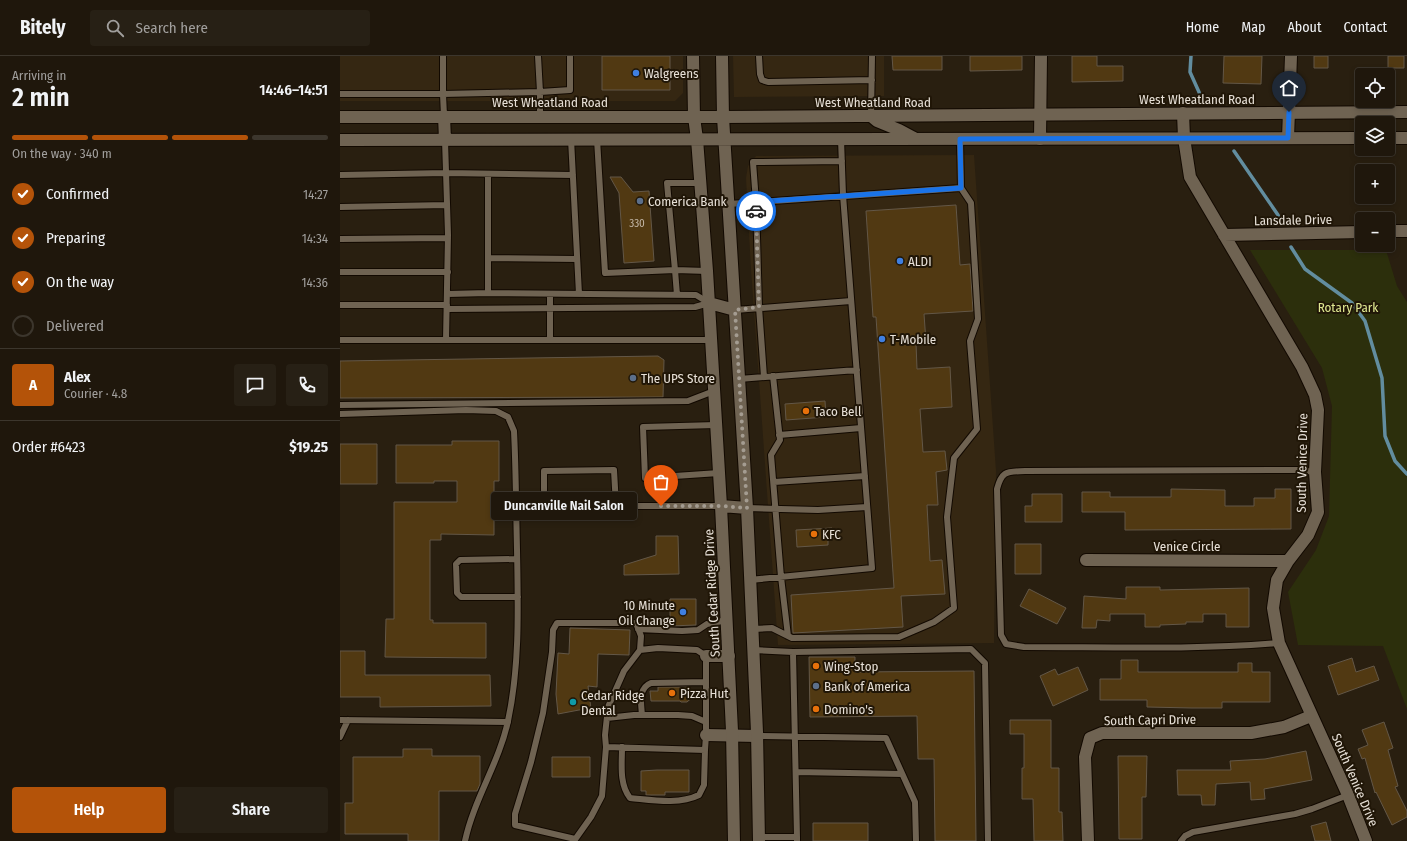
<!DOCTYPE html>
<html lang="en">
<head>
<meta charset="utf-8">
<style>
	:root { --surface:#1f170c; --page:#272015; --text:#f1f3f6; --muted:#a19f9d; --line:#3c362d; --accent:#b45309 }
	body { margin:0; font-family:"Fira Sans Condensed",sans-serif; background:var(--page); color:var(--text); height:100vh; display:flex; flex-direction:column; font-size:15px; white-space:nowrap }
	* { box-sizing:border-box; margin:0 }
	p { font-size:13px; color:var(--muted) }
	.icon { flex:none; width:22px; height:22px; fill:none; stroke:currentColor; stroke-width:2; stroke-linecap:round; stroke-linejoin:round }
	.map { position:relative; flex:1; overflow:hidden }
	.sheet { display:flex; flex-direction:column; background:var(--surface); width:340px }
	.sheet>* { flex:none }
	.tools { position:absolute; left:1015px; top:12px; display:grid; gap:8px }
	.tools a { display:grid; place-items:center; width:40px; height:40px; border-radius:4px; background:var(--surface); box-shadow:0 2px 6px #0003,0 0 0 1px var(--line); font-size:20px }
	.pin { position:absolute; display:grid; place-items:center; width:34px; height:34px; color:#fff; margin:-41px -17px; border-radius:50% 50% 50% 0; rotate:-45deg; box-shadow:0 0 4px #0007 }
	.pin .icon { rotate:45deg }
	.courier { position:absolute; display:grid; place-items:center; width:40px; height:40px; margin:-20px; border:3px solid #1a73e8; border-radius:50%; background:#fff; color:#222; box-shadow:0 1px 5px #0007 }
	.bubble { position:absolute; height:28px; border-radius:4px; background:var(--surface); box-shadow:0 2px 6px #0003,0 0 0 1px var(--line); font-size:13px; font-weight:600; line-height:28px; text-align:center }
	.overview em { font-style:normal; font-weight:600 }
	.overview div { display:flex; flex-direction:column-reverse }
	.overview { display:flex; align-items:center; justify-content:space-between; height:68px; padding:0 12px }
	h1 { font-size:26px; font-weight:600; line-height:30px }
	.bar { display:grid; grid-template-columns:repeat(4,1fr); gap:6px 4px; align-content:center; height:48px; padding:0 12px }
	.bar i { height:5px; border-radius:3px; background:var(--line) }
	.bar .selected { background:var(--accent) }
	.bar p { grid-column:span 4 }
	.line { display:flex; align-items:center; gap:10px; padding:0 12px; border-top:1px solid var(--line) }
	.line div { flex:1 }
	.round { display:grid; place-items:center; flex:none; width:42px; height:42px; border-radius:4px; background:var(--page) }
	ol { padding:0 12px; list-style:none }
	li { display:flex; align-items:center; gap:12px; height:44px }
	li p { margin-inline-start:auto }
	li .icon { padding:4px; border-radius:50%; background:var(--accent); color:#fff; stroke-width:4 }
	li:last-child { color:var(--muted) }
	li i { width:22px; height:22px; border:2px solid var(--line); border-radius:50% }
	.cta { display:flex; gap:8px; margin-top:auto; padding:8px 12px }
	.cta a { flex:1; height:46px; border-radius:4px; background:var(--accent); color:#fff; font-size:16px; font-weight:600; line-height:46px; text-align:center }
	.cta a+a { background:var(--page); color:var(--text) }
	header { display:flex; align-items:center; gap:24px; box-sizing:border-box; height:56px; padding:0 20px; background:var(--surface); border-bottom:1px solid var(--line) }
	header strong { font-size:19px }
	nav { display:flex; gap:22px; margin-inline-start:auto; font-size:14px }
	.search { width:280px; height:36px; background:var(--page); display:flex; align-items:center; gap:10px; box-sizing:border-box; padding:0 14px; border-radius:4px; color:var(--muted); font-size:15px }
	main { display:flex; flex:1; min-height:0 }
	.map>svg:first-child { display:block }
	.built { fill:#352712 }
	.green { fill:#2c2f0c }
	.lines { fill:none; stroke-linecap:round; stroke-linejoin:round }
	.stream { stroke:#628d9f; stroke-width:3.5 }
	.building { fill:#513912; stroke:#635747 }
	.lane-casing { stroke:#120900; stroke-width:8 }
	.street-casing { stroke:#120900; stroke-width:14 }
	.secondary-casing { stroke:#120900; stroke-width:14 }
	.lane { stroke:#6f6352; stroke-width:6 }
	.street { stroke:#6f6352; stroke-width:12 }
	.secondary { stroke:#6f6352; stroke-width:12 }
	.done { stroke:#a49c91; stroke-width:4; stroke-dasharray:0 7.2 }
	.route { stroke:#1a73e8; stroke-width:5 }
	.shop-dot { fill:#3f7fe0; stroke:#201607; stroke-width:1.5 }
	.service-dot { fill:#5c6f8a; stroke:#201607; stroke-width:1.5 }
	.food-dot { fill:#e8710a; stroke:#201607; stroke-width:1.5 }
	.culture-dot { fill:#0f9aa8; stroke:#201607; stroke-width:1.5 }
	.labels { text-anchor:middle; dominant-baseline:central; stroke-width:4; stroke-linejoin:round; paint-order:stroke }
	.number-label { font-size:11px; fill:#c2b6a6 }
	.poi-label { font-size:13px; fill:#e7e0d7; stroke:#201607; text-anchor:start }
	.street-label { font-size:13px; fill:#e7e0d7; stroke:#201607 }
	.park-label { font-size:13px; fill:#e0e891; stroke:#201607 }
</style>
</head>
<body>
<header>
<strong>Bitely</strong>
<div class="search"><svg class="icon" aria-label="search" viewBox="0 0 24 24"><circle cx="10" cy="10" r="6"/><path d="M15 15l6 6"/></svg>Search here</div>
<nav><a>Home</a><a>Map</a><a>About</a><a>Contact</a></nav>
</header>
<main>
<section class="sheet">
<div class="overview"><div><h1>2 min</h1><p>Arriving in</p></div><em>14:46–14:51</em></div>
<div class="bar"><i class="selected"></i><i class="selected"></i><i class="selected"></i><i></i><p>On the way · 340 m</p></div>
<ol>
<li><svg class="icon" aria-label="check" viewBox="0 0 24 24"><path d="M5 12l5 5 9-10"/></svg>Confirmed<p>14:27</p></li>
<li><svg class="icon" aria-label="check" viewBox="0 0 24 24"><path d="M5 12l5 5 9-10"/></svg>Preparing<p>14:34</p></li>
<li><svg class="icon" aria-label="check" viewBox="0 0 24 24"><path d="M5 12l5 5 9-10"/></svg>On the way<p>14:36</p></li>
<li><i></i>Delivered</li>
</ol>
<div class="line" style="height:72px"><b class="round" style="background:var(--accent);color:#fff">A</b><div><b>Alex</b><p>Courier · 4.8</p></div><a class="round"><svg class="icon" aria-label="chat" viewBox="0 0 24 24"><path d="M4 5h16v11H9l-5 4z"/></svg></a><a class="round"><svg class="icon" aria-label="phone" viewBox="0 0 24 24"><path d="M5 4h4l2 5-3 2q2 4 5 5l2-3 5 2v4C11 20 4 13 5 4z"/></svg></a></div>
<div class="line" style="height:52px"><div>Order #6423</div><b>$19.25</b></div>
<div class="cta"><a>Help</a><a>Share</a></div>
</section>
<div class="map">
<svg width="1067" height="785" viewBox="0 0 1067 785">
	<rect width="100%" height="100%" fill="#291f10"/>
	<path class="built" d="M0,0H343V37L335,45H0Z
		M393,0H544V40L394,41Z
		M634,99L656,415L654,587L438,589L411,213L406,122L408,110L416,100Z"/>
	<path class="green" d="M910,194H1046L1057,230L1067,246V653L1043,590L958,589L948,536L976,494L989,460L992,350L982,312Z"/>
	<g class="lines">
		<path class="stream" d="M851,0L850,16L863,45
			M894,95L938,159L940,166
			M951,191L965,213L1012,247L1025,265L1042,322L1045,380L1055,405L1067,418"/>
	</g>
	<path class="building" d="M262,0H330V34H262Z
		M552,0H602V14H553Z
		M630,0H682V14L630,15Z
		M732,0H757V10H783V25L732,26Z
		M884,0H922L921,28L883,27Z
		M974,0H988V12H974Z
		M1048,0H1064V12H1048Z
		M270,121H281L293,136L309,135L314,205L284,207L279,137Z
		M616,149L620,209L630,208L633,255L584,258L586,286L576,287L577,313L610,311L612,351L580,353L583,396L605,395L607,414L596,416L598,449H587L590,505L602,504L605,538L561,540L563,571L453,577L451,539L554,532L536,261H533L526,155Z
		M318,300L324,304L323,341L0,342V305Z
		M485,345L486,361L446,364L445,348Z
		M112,385H159V425H154V479L101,478V484H90V564H93V567H146V602L45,601L46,563H54V446H117V425H94V427H56V389H112Z
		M0,388H37V428H0Z
		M831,433L885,434V450H914V442H935V433H951V473L785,474V456H742V436H770V441H831Z
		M692,438H722V466H685V450H692Z
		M492,472L493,482L488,483V489L457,491L456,474Z
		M316,480H338L339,518L284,519V509L316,499Z
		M675,488H701V518H675Z
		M786,531H820V534L909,532V571H886V558H863V566H846V568L820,569V571H805V558H770V565L757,564L756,572H742L744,540L786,543Z
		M689,533L726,552L717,568L680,550Z
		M330,543H356V569L330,570Z
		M230,572L290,574L289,599L258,598L257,631L248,630L251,653L239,654L218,658L216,638L218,597L229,598Z
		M0,595H25V619H150L151,650L40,651V641H0Z
		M469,601H515V616L634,615L636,785H595L594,703H578L577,660L470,661Z
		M1012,602L1016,616L1034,610L1039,624L998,639L988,610Z
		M781,604H798V616H898V607H912V616H930V646H882V652H852L807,651V644H760V623H781Z
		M738,611L748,634L713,650L700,620L715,613L718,619Z
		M318,631H349L355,639L347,646H341L340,645H311L310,635H318Z
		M670,664H711V712H719V756H722L723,785H694L693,743H682V712H684V678H670Z
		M1044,666L1053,692L1048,694L1058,730L1055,731L1067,755V761L1052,769L1036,736L1035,737L1025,702L1022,703L1018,693L1028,689L1022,674Z
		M63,693H92V700H140V728L137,735H99V785H68V778H5V747H13V701H63Z
		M966,695L972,724L924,733L925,743L911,744L910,726L876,728L875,749H862L861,739H838L837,714H891L890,705L925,703Z
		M778,700H807L806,741H802V783H779Z
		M212,701H250V721H212Z
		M317,714H349V736H325V739H306V735H301V715Z
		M986,766L991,785H975L971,770Z
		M473,767H528V785H473Z"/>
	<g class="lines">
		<g class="lane-casing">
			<path id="lane" d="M198,0L200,36L230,34V0
				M419,0L420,18L422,24L428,26L532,24
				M0,38H103V0
				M104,60L103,38L200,36V60
				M531,60L532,0
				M231,83L239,238
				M257,83L265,217L335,214L327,127H360
				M105,84L108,179L106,284
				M148,118V237
				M0,119L106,117L233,119
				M389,148L621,132
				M0,151L107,149
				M0,183L108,182
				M148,202L237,203
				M0,216H108
				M108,238L148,237L356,239L369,247
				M337,239L335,214L367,215
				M0,249H107
				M107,253L355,251L369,247
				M395,254L511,245
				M0,284H371
				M210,284V238
				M433,320L440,384L431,399L441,521L448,580
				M424,321L419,251L416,146L413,106L502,105
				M399,323L517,314
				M0,349L348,345L374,335
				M0,358L126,354L156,355L168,361L174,375C176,414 176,454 177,493C178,550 180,609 168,665C159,707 134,743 125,785
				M376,369L303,371L305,422L379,417
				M439,379L521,372
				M434,426L525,420
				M176,450H381
				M204,450V415L274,414L276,450
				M407,452L478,454L527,451
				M177,503L120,504L116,508L117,537L121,541H178
				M410,524L532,512L503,139L501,83
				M298,573L342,575L358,574L367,568L387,564
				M413,573L432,572L452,582L559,581L594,566L614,552L607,461L614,402L637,373L630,285L638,263L631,147L621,132L620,83
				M939,587C855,594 768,591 684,591L666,588L661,579L657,433C662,414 667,416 685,415L959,414L975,416
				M413,594L453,596L457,781
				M453,596L631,593L645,607L648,785
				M302,659C301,647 298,632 311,627L366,626
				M267,662L294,659H338L352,660L366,666
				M0,664L168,666
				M417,680L546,682L575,746L576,785
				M0,681L8,664
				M282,691C282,708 279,728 290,742C312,744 339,749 359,739L364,729L365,694
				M456,716L562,718
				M419,781H457V785
				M235,783L175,769V758L191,706L203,657L212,596L213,574L217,567H296L301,580L300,594
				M234,785L251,761L262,740L266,691L265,679L268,651L284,615L300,594L318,592L357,594L366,600V679L365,694L266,691
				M841,785L845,780L853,776L955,758L972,753L1008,739"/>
		</g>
		<g class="street-casing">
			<path id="street" d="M843,57L844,82L850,121L962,311L975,339L978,354L975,416L978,456L968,479L948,505L937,524L933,552L939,587L1008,739L1026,785
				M948,82L951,0
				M700,83L701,0
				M1048,175H1067
				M884,179L1022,176
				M746,504L948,505
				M366,600H389
				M366,679L417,680
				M748,785L745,701L750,682L762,677H911L944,671L971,660"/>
		</g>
		<g class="secondary-casing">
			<path id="secondary" d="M353,0L354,61L357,83L367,215L381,450L392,675L394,785
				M382,0L383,61L407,452L417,676L419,785
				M104,60L105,84
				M531,60L537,65L559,74L574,82
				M0,61H383L1067,56
				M1048,82H1067
				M0,84L1022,82
				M369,247L395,254
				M381,450L407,452"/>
		</g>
		<use href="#lane" class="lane"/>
		<use href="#street" class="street"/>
		<use href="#secondary" class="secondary"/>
	</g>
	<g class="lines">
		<path class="done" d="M321,450H381L407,452L395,254L419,251L416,155"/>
		<path class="route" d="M416,155V146L621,132L620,83L948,82L949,56"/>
	</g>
	<g class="shop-dot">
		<circle cx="296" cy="17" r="4"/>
		<circle cx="560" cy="205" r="4"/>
		<circle cx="542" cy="283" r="4"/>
		<circle cx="343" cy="556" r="4"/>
	</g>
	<g class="service-dot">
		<circle cx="300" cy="145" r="4"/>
		<circle cx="293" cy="322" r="4"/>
		<circle cx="476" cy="630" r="4"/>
	</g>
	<g class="food-dot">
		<circle cx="466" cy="355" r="4"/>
		<circle cx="474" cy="478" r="4"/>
		<circle cx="476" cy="610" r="4"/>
		<circle cx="332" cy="637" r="4"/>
		<circle cx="476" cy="653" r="4"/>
	</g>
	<circle class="culture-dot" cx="233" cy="646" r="4"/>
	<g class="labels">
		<g class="number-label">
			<text x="297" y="167">330</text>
		</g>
		<g class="poi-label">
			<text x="304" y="17">Walgreens</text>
			<text x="308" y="145">Comerica Bank</text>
			<text x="568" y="205">ALDI</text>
			<text x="550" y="283">T-Mobile</text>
			<text x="301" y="322">The UPS Store</text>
			<text x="474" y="355">Taco Bell</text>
			<text x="482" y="478">KFC</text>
			<text x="335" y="549" text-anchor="end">10 Minute<tspan x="335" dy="15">Oil Change</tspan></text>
			<text x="484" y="610">Wing-Stop</text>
			<text x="484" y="630">Bank of America</text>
			<text x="340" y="637">Pizza Hut</text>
			<text x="241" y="639">Cedar Ridge<tspan x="241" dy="15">Dental</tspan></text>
			<text x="484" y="653">Domino's</text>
		</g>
		<g class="street-label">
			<text x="857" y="43">West Wheatland Road</text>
			<text x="210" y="46">West Wheatland Road</text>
			<text x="533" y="46">West Wheatland Road</text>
			<text transform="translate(953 164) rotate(-1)">Lansdale Drive</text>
			<text transform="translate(962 407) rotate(-89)">South Venice Drive</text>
			<text x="847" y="490">Venice Circle</text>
			<text transform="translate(372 537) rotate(-93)">South Cedar Ridge Drive</text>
			<text transform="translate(810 664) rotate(-1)">South Capri Drive</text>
			<text transform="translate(1015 724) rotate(67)">South Venice Drive</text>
		</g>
		<g class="park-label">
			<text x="1008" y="251">Rotary Park</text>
		</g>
	</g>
</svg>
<div class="tools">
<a><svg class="icon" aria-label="locate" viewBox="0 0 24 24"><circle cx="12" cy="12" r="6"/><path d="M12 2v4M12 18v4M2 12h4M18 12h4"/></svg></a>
<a><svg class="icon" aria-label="layers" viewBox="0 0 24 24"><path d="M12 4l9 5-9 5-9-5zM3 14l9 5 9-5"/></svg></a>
<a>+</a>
<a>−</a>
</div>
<div class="pin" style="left:321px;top:450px;background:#ea580c"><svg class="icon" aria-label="bag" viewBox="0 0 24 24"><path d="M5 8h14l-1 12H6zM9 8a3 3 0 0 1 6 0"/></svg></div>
<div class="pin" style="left:949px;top:56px;background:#1f2937"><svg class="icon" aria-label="home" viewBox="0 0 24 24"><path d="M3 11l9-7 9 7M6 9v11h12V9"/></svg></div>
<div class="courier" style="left:416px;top:155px"><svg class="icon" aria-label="car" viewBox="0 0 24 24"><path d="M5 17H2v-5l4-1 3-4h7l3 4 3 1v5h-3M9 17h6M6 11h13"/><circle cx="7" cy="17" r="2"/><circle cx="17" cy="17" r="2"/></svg></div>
<div class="bubble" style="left:151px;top:436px;width:146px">Duncanville Nail Salon</div>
</div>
</main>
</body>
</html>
